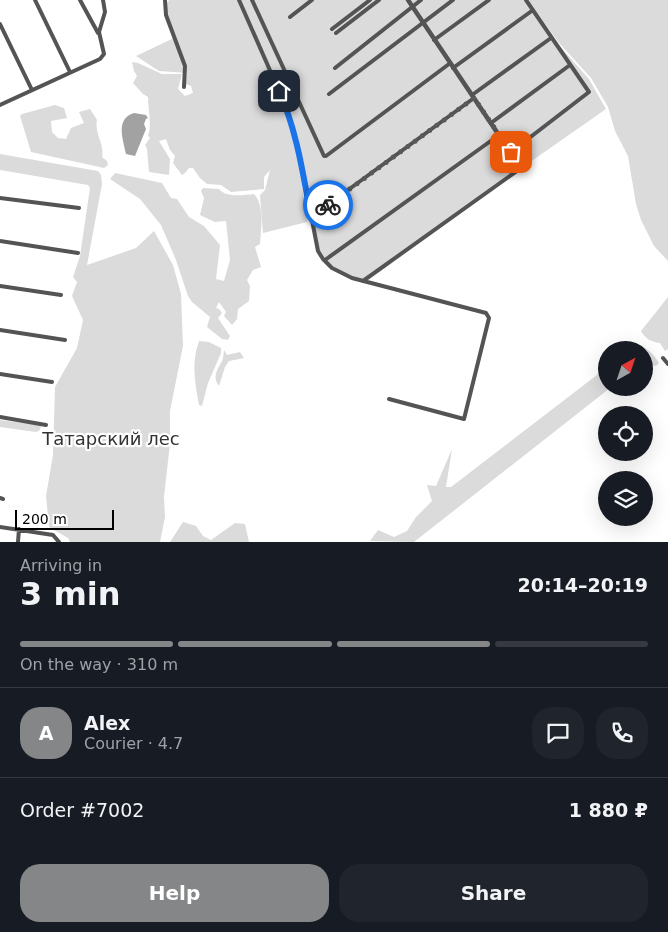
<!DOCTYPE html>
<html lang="en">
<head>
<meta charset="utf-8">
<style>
	:root { --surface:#171b24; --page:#20242c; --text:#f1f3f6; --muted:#9ea1a6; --line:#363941; --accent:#858687 }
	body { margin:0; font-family:"DejaVu Sans",sans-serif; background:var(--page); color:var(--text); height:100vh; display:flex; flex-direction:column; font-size:19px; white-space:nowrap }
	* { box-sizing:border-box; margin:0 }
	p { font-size:16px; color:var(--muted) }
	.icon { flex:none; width:28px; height:28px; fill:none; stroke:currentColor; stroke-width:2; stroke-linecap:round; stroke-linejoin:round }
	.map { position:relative; height:542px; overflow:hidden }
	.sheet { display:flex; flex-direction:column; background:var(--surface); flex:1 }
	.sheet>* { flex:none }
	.needle { width:32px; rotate:40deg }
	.fabs { position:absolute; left:598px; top:341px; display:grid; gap:10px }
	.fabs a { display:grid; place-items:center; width:55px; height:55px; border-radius:50%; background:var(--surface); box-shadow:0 5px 20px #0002; font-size:25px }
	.scale { position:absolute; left:15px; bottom:12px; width:99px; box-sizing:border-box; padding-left:5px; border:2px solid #000; border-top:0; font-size:14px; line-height:18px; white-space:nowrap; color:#000; -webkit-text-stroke:4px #fff; paint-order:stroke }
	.pin { position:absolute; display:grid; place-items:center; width:42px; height:42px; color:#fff; margin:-21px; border-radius:10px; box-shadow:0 2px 8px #0006 }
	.courier { position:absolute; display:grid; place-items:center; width:50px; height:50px; margin:-25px; border:4px solid #1a73e8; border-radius:50%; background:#fff; color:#222; box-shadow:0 1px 6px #0007 }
	.head em { font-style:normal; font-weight:700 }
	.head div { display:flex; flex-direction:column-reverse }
	.head { display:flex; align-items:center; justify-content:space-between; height:85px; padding:0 20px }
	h1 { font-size:32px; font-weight:700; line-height:38px }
	.bar { display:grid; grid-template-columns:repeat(4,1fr); gap:8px 5px; align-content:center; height:60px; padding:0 20px }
	.bar i { height:6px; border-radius:4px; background:var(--line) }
	.bar .selected { background:var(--accent) }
	.bar p { grid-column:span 4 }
	.line { display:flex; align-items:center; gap:12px; padding:0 20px; border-top:1px solid var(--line) }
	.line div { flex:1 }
	.round { display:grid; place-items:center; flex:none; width:52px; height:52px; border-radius:20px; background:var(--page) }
	.cta { display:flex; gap:10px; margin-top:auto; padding:10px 20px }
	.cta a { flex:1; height:58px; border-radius:20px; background:var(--accent); color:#fff; font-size:20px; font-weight:700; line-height:58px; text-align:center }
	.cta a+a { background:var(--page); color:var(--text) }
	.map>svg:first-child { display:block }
	.green { fill:#dbdbdb }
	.water { fill:#a2a2a2 }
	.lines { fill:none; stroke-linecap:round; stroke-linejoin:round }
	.minor { stroke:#545454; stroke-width:4 }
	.tertiary { stroke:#545454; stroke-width:4.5 }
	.done { stroke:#595959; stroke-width:5; stroke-dasharray:0 9 }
	.route { stroke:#1a73e8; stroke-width:6 }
	.labels { text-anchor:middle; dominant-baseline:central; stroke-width:4.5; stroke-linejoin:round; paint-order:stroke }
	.park-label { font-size:18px; fill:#323232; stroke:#fff }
</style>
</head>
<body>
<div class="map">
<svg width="668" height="542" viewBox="0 0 668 542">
	<rect width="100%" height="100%" fill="#fff"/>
	<path class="green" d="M169,0H527L558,44L589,79L606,109L363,279C343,275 327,266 318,247L297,140L294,142L300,169L307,222L263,233L260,195L265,190L270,170L264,177V189L231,192L221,185L207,184L200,178L193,168H189L185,173L182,175L173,163L175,156L170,150L166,139L159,141L170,159L169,175L149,172L147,149L145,145L150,138L148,136C152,123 148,111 148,97L143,94L133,83L137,76L134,71L132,62L138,63L162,74H182L178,89L185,96L193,93L191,86L184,83L187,73L159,71L136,56L174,38L165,8Z
		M528,0H668V261L654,246L641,220L636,204L628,156L615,131L608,107L591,78L559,43Z
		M55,105L64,108L67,118L51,121L52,132L58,138L66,139L71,128L84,123L79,112L90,109L97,120C94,133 105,145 102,157L107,161L108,165L104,168L31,152L20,116L22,114Z
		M0,154L98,171L101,175L102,184L87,265L136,248L154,231L173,265L181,294L183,346L170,411V443L164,497L165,517L160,542H70L68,538L49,527L46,496L53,455L55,387L77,348L83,320L72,296L77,282L73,277L80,256L90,188L88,185L0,170Z
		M115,173L162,183L171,198L177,199L189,217L204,226L220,245L216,279L224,281L230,260L226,221L215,222L200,215L204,198L201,191L203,188L219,189C226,198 244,195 254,194C265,206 261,229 260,244L255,247L261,267L253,270L247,280L250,286L249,301L238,309L237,319L232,325L224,316L226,312L219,302L216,308L219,309L222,313L218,318L230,336L228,340L222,339L207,327L210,317L192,302L188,296L176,260L161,225L140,199L110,179Z
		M668,297V349L665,351L660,343C652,342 645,339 641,331Z
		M199,341L209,342L221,348V353L208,383L202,406L199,405C195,383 191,363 199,341Z
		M635,343C646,347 653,353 659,363L656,366L644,364V350H628L629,347Z
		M224,350L227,355L240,352L244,358L229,361L225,367L219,386C211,376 219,368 223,359C223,358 224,352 224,350Z
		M606,368V388H610L414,542L370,541L378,530L394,537L407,531L416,517L432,501L427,485L436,486L452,449L446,487H451Z
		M0,420L39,425L41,427L39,431L36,432L0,427Z
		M183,522L196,526L203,536L211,540L235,523L245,524L249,542H170Z"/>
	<path class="water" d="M134,113L146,115L148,118L146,119L144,124L146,129L135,156L126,154C123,139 115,119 134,113Z"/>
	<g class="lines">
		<path class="minor" d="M35,0L70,72
			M80,0L98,33
			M165,0L166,15L185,66L184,87
			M239,0L287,109L298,148L318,251L323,259L332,268L352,278L486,313L489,318L464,419L389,399
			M252,0L324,156H326L449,64
			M290,17L312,0
			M0,24L32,90
			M332,29L370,0
			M336,33L379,0
			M434,40L489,0
			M335,68L421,0
			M453,68L533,10
			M329,94L453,0
			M472,95L551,38
			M0,105L100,59L104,54L99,32L105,12L103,0
			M491,123L570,65
			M511,152L589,92L526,0
			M0,198L79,208
			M311,217L474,98
			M0,241L78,253
			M325,260L499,135
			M363,281L521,168
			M0,286L61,295
			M0,330L65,340
			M663,358L668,364
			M0,374L52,382
			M0,417L46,425
			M0,498L3,499
			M0,527L53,535L59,542
			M18,542L19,529"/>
		<path class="tertiary" d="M408,0L521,168"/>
	</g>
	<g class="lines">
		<path class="done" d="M328,205L474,98L511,152"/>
		<path class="route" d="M279,91C297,131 303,174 311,217L328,205"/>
	</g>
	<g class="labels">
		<g class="park-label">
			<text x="111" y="438">Татарский лес</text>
		</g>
	</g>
</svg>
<div class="fabs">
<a><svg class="needle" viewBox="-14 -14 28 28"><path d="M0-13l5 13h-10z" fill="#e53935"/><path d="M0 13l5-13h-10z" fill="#9ea1a6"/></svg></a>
<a><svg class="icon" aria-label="locate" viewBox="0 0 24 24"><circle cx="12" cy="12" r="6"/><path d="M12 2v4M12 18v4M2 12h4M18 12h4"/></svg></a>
<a><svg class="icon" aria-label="layers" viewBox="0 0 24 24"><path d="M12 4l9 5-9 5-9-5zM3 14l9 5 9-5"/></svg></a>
</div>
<div class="scale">200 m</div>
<div class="pin" style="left:511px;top:152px;background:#ea580c"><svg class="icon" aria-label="bag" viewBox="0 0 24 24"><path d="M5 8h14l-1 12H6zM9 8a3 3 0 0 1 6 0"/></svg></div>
<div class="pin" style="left:279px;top:91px;background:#1f2937"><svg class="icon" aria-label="home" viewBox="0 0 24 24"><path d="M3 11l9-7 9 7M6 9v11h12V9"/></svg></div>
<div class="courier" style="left:328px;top:205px"><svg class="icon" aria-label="bike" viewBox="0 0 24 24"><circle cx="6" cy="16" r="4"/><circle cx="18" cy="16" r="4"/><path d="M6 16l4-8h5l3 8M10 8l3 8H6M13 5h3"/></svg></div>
</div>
<section class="sheet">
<div class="head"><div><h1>3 min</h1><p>Arriving in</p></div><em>20:14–20:19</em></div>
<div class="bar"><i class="selected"></i><i class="selected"></i><i class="selected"></i><i></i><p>On the way · 310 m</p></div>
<div class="line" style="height:90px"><b class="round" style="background:var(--accent);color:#fff">A</b><div><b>Alex</b><p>Courier · 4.7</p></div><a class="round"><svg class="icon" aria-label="chat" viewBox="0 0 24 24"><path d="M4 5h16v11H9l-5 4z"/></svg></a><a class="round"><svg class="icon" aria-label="phone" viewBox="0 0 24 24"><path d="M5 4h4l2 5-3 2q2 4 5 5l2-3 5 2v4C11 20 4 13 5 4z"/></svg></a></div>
<div class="line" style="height:65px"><div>Order #7002</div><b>1 880 ₽</b></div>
<div class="cta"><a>Help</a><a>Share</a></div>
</section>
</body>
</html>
